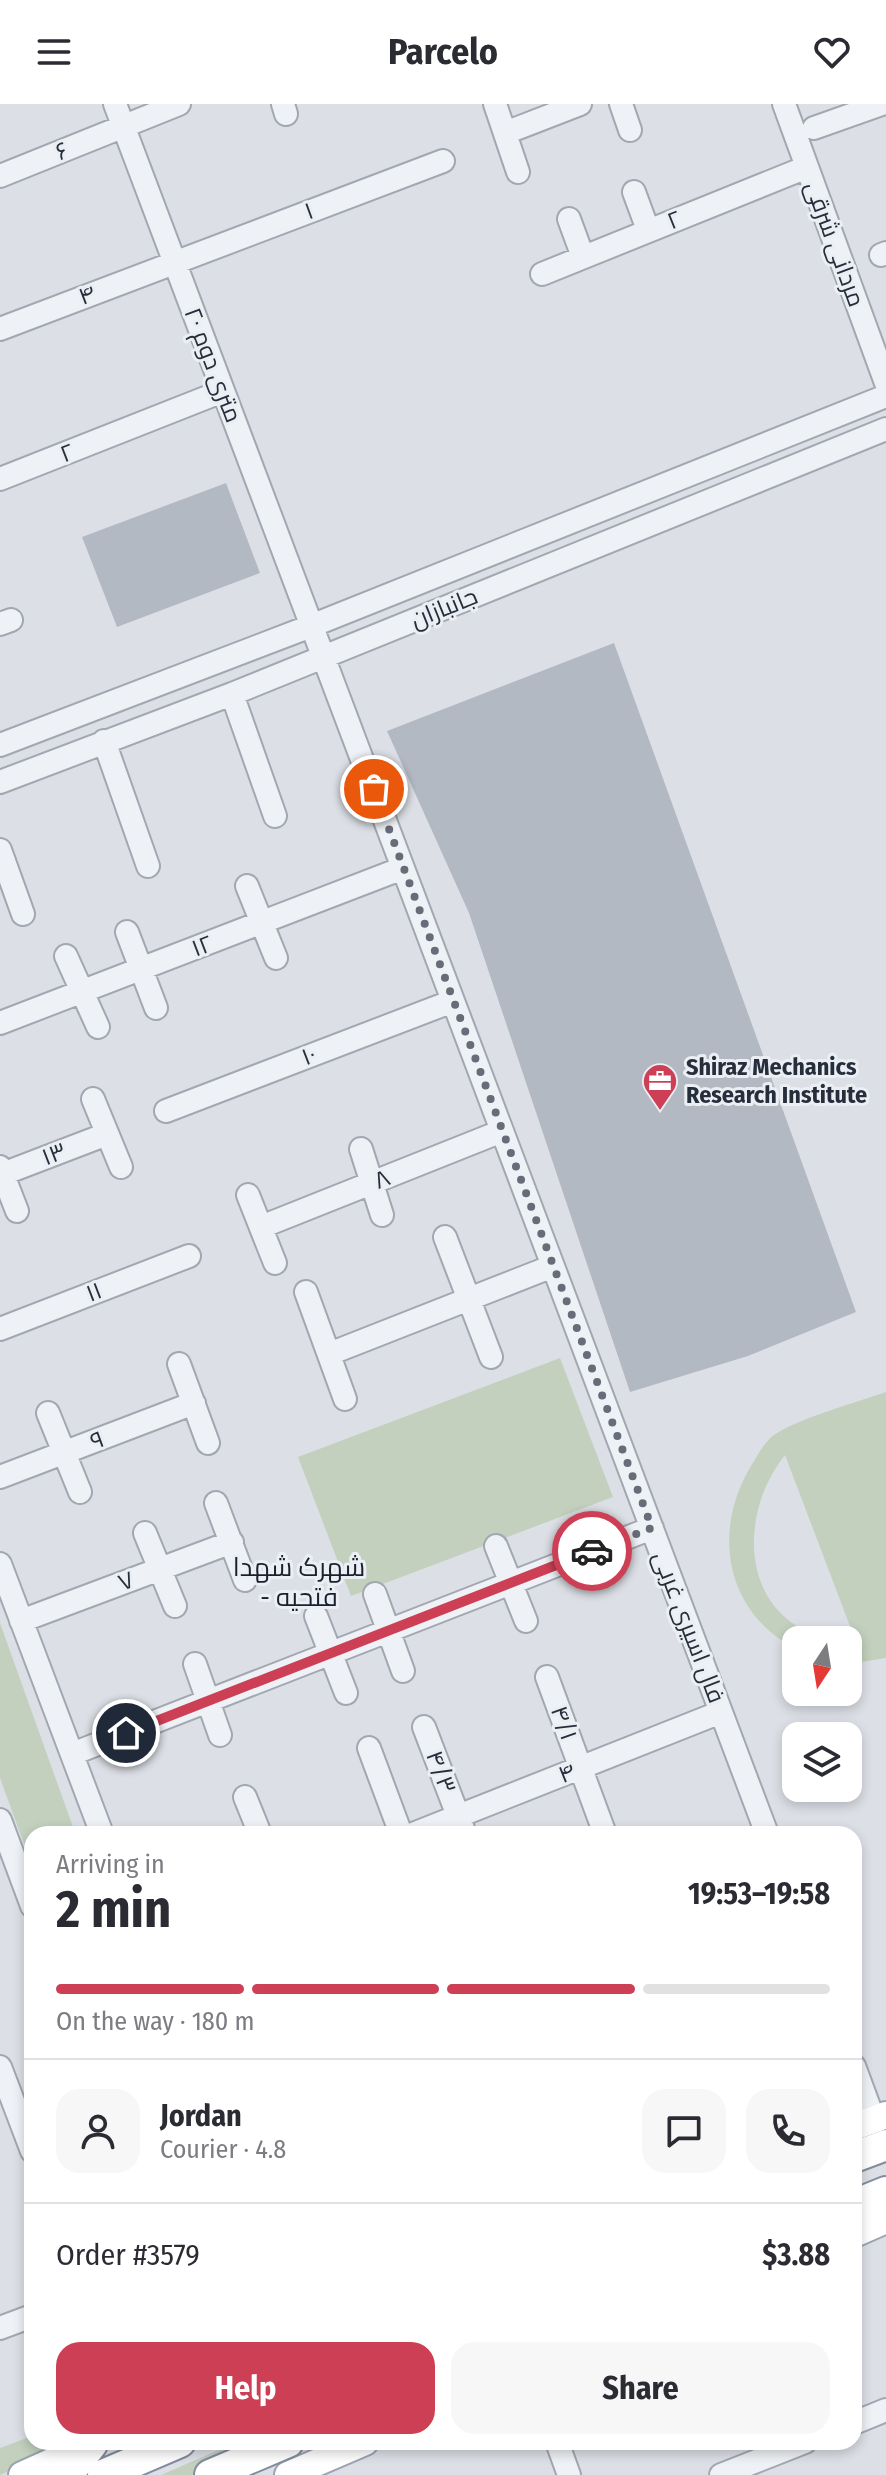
<!DOCTYPE html>
<html lang="en">
<head>
<meta charset="utf-8">
<style>
	:root { --surface:#fff; --page:#f7f7f7; --text:#2b2b33; --muted:#7c7c81; --line:#e1e1e2; --accent:#cd3f55 }
	body { margin:0; font-family:"Fira Sans Condensed",Cairo,sans-serif; background:var(--page); color:var(--text); height:100vh; display:flex; flex-direction:column; font-size:30px; white-space:nowrap }
	* { box-sizing:border-box; margin:0 }
	p { font-size:26px; color:var(--muted) }
	.icon { flex:none; width:44px; height:44px; fill:none; stroke:currentColor; stroke-width:2; stroke-linecap:round; stroke-linejoin:round }
	.map { position:relative; flex:1; overflow:hidden }
	.sheet { position:absolute; left:24px; top:1722px; width:838px; height:624px; display:flex; flex-direction:column; background:var(--surface); border-radius:24px; box-shadow:0 4px 12px #0003 }
	.sheet>* { flex:none }
	.needle { width:52px; rotate:192deg }
	.controls { position:absolute; left:782px; top:1522px; display:grid; gap:16px }
	.controls a { display:grid; place-items:center; width:80px; height:80px; border-radius:16px; background:var(--surface); box-shadow:0 4px 12px #0003; font-size:40px }
	.pin { position:absolute; display:grid; place-items:center; width:68px; height:68px; color:#fff; margin:-34px; border:4px solid #fff; border-radius:50%; box-shadow:0 2px 8px #0007 }
	.courier { position:absolute; display:grid; place-items:center; width:80px; height:80px; margin:-40px; border:6px solid #cd3f55; border-radius:50%; background:#fff; color:#222; box-shadow:0 2px 10px #0007 }
	.summary em { font-style:normal; font-weight:700 }
	.summary div { display:flex; flex-direction:column-reverse }
	.summary { display:flex; align-items:center; justify-content:space-between; height:136px; padding:0 32px }
	h1 { font-size:52px; font-weight:700; line-height:60px }
	.bar { display:grid; grid-template-columns:repeat(4,1fr); gap:12px 8px; align-content:center; height:96px; padding:0 32px }
	.bar i { height:10px; border-radius:6px; background:var(--line) }
	.bar .on { background:var(--accent) }
	.bar p { grid-column:span 4 }
	.line { display:flex; align-items:center; gap:20px; padding:0 32px; border-top:2px solid var(--line) }
	.line div { flex:1 }
	.round { display:grid; place-items:center; flex:none; width:84px; height:84px; border-radius:24px; background:var(--page) }
	.primary-button { display:flex; gap:16px; margin-top:auto; padding:16px 32px }
	.primary-button a { flex:1; height:92px; border-radius:24px; background:var(--accent); color:#fff; font-size:32px; font-weight:700; line-height:92px; text-align:center }
	.primary-button a+a { background:var(--page); color:var(--text) }
	header { display:flex; justify-content:space-between; align-items:center; height:104px; padding:0 32px; background:var(--surface); font-size:36px; font-weight:700 }
	.map>svg:first-child { display:block }
	.green { fill:#c2d0bd }
	.building { fill:#b3b9c3 }
	.lines { fill:none; stroke-linecap:round; stroke-linejoin:round }
	.minor-casing { stroke:#a2a7b0; stroke-width:26 }
	.major-casing { stroke:#9ba4b2; stroke-width:30 }
	.highway-casing { stroke:#838d9d; stroke-width:34 }
	.minor { stroke:#eef1f5; stroke-width:22 }
	.major { stroke:#fff; stroke-width:26 }
	.highway { stroke:#fff; stroke-width:30 }
	.done { stroke:#666c78; stroke-width:8; stroke-dasharray:0 14.4 }
	.route { stroke:#cd3f55; stroke-width:10 }
	.labels { text-anchor:middle; dominant-baseline:central; stroke-width:6; stroke-linejoin:round; paint-order:stroke }
	.street-label { font-size:24px; fill:#262e3c; stroke:#ebeff4 }
	.poi-label { font-size:24px; font-weight:bold; fill:#262e3c; stroke:#ebeff4; text-anchor:start }
	.neighbourhood-label { font-size:26px; fill:#181f2d; stroke:#ebeff4 }
</style>
</head>
<body>
<header><svg class="icon" aria-label="menu" viewBox="0 0 24 24"><path d="M4 6h16M4 12h16M4 18h16"/></svg>Parcelo<svg class="icon" aria-label="heart" viewBox="0 0 24 24"><path d="M12 20l-8-8c-3-5 5-10 8-4 3-6 11-1 8 4z"/></svg></header>
<div class="map">
<svg width="886" height="2371" viewBox="0 0 886 2371">
	<rect width="100%" height="100%" fill="#dce0e6"/>
	<path class="green" d="M560,1254L613,1393L351,1492L298,1353Z
		M886,1288V1554L848,1560V1538H856L785,1351C734,1415 742,1522 837,1536H796V1545C726,1509 711,1428 751,1362C757,1352 766,1335 777,1329C801,1314 857,1298 886,1288Z
		M0,1519L73,1723L53,1730H32V1738L24,1740L0,1674Z
		M32,2332V2338H77L0,2371V2344Z
		M237,2338H260L192,2371H161Z"/>
	<path class="building" d="M226,379L260,469L117,523L82,433Z
		M614,539L856,1208L748,1252L630,1288L469,809L387,627Z"/>
	<g class="lines">
		<g class="minor-casing">
			<path id="minor" d="M115,0L767,1730
				M283,0L286,10
				M495,0L518,68
				M621,0L630,26
				M784,0L886,279
				M814,24L882,0
				M505,29L580,0
				M0,72L179,0
				M634,88L648,126
				M569,115L583,153
				M881,151L886,149
				M542,170L807,63
				M0,225L443,57
				M0,375L223,287
				M0,520L11,516
				M232,590L275,712
				M104,637L148,762
				M0,641L311,522L886,292
				M0,678L232,590L886,325
				M0,746L23,810
				M247,782L276,854
				M127,828L156,904
				M66,852L98,923
				M0,919L403,764
				M93,995L121,1063
				M166,1007L453,897
				M361,1045L382,1111
				M0,1063L17,1107
				M0,1071L107,1030
				M248,1091L275,1159
				M261,1123L502,1027
				M445,1133L491,1253
				M306,1188L345,1295
				M0,1225L189,1152
				M329,1250L553,1162
				M179,1260L208,1339
				M48,1309L80,1388
				M0,1373L194,1299
				M216,1399L245,1476
				M145,1429L175,1502
				M496,1442L526,1517
				M0,1460L102,1730
				M375,1490L403,1567
				M316,1512L346,1589
				M21,1517L232,1438
				M195,1560L220,1631
				M547,1573L605,1730
				M424,1623L465,1730
				M369,1644L401,1730
				M72,1650L652,1424
				M245,1693L260,1730
				M0,1716L32,1802
				M413,1730L721,1608
				M854,1962L874,2016
				M0,1963L32,2047
				M0,2224L32,2212
				M854,2319L886,2306
				M557,2338L569,2371
				M721,2371L805,2338"/>
		</g>
		<g class="major-casing">
			<path id="major" d="M854,2023L886,2011
				M854,2130L886,2116
				M22,2371L93,2339
				M288,2371L365,2338"/>
		</g>
		<g class="highway-casing">
			<path id="highway" d="M854,2053L886,2041
				M854,2101L886,2088
				M67,2371L92,2340
				M103,2371L180,2338
				M210,2371L288,2338"/>
		</g>
		<use href="#minor" class="minor"/>
		<use href="#major" class="major"/>
		<use href="#highway" class="highway"/>
	</g>
	<g class="lines">
		<path class="done" d="M374,685L652,1424L592,1447"/>
		<path class="route" d="M126,1629L592,1447"/>
	</g>
	<defs>
		<g id="office-pin" transform="scale(1.8)"><path d="M0 17L-7.5 6A9.5 9.5 0 1 1 7.5 6Z" fill="#cd3f55" stroke="#ebeff4"/><path d="M-6-3h4V-5.5h4V-3h4V5H-6ZM-1-4.5V-3h2v-1.5ZM-6 0V1H6V0Z" fill="#fff"/></g>
	</defs>
	<g fill-rule="evenodd">
		<use href="#office-pin" x="660" y="977"/>
	</g>
	<g class="labels">
		<g class="street-label">
			<text transform="translate(62 47) rotate(-22)">۶</text>
			<text transform="translate(309 107) rotate(-20)">۱</text>
			<text transform="translate(674 116) rotate(-22)">۲</text>
			<text transform="translate(835 140) rotate(70)">مردانی شرقی</text>
			<text transform="translate(87 191) rotate(-21)">۴</text>
			<text transform="translate(213 261) rotate(69)">۲۰ متری دوم</text>
			<text transform="translate(67 349) rotate(-21)">۲</text>
			<text transform="translate(444 504) rotate(-22)">جانبازان</text>
			<text transform="translate(202 842) rotate(-21)">۱۲</text>
			<text transform="translate(309 952) rotate(-21)">۱۰</text>
			<text transform="translate(54 1050) rotate(-21)">۱۳</text>
			<text transform="translate(382 1075) rotate(-22)">۸</text>
			<text transform="translate(94 1188) rotate(-21)">۱۱</text>
			<text transform="translate(97 1336) rotate(-20)">۹</text>
			<text transform="translate(126 1477) rotate(-21)">۷</text>
			<text transform="translate(689 1523) rotate(69)">فال اسیری غربی</text>
			<text transform="translate(564 1619) rotate(70)">۴/۱</text>
			<text transform="translate(441 1668) rotate(69)">۴/۳</text>
			<text transform="translate(567 1669) rotate(-22)">۴</text>
		</g>
		<g class="poi-label">
			<text x="686" y="963">Shiraz Mechanics<tspan x="686" dy="28">Research Institute</tspan></text>
		</g>
		<g class="neighbourhood-label">
			<text x="299" y="1463">شهرک شهدا<tspan x="299" dy="30">- فتحیه</tspan></text>
		</g>
	</g>
</svg>
<div class="controls">
<a><svg class="needle" viewBox="-14 -14 28 28"><path d="M0-13l5 13h-10z" fill="#e53935"/><path d="M0 13l5-13h-10z" fill="#7c7c81"/></svg></a>
<a><svg class="icon" aria-label="layers" viewBox="0 0 24 24"><path d="M12 4l9 5-9 5-9-5zM3 14l9 5 9-5"/></svg></a>
</div>
<div class="pin" style="left:374px;top:685px;background:#ea580c"><svg class="icon" aria-label="bag" viewBox="0 0 24 24"><path d="M5 8h14l-1 12H6zM9 8a3 3 0 0 1 6 0"/></svg></div>
<div class="pin" style="left:126px;top:1629px;background:#1f2937"><svg class="icon" aria-label="home" viewBox="0 0 24 24"><path d="M3 11l9-7 9 7M6 9v11h12V9"/></svg></div>
<div class="courier" style="left:592px;top:1447px"><svg class="icon" aria-label="car" viewBox="0 0 24 24"><path d="M5 17H2v-5l4-1 3-4h7l3 4 3 1v5h-3M9 17h6M6 11h13"/><circle cx="7" cy="17" r="2"/><circle cx="17" cy="17" r="2"/></svg></div>
<section class="sheet">
<div class="summary"><div><h1>2 min</h1><p>Arriving in</p></div><em>19:53–19:58</em></div>
<div class="bar"><i class="on"></i><i class="on"></i><i class="on"></i><i></i><p>On the way · 180 m</p></div>
<div class="line" style="height:144px"><a class="round"><svg class="icon" aria-label="person" viewBox="0 0 24 24"><circle cx="12" cy="8" r="4"/><path d="M4 21q1-7 8-7t8 7"/></svg></a><div><b>Jordan</b><p>Courier · 4.8</p></div><a class="round"><svg class="icon" aria-label="chat" viewBox="0 0 24 24"><path d="M4 5h16v11H9l-5 4z"/></svg></a><a class="round"><svg class="icon" aria-label="phone" viewBox="0 0 24 24"><path d="M5 4h4l2 5-3 2q2 4 5 5l2-3 5 2v4C11 20 4 13 5 4z"/></svg></a></div>
<div class="line" style="height:104px"><div>Order #3579</div><b>$3.88</b></div>
<div class="primary-button"><a>Help</a><a>Share</a></div>
</section>
</div>
</body>
</html>
